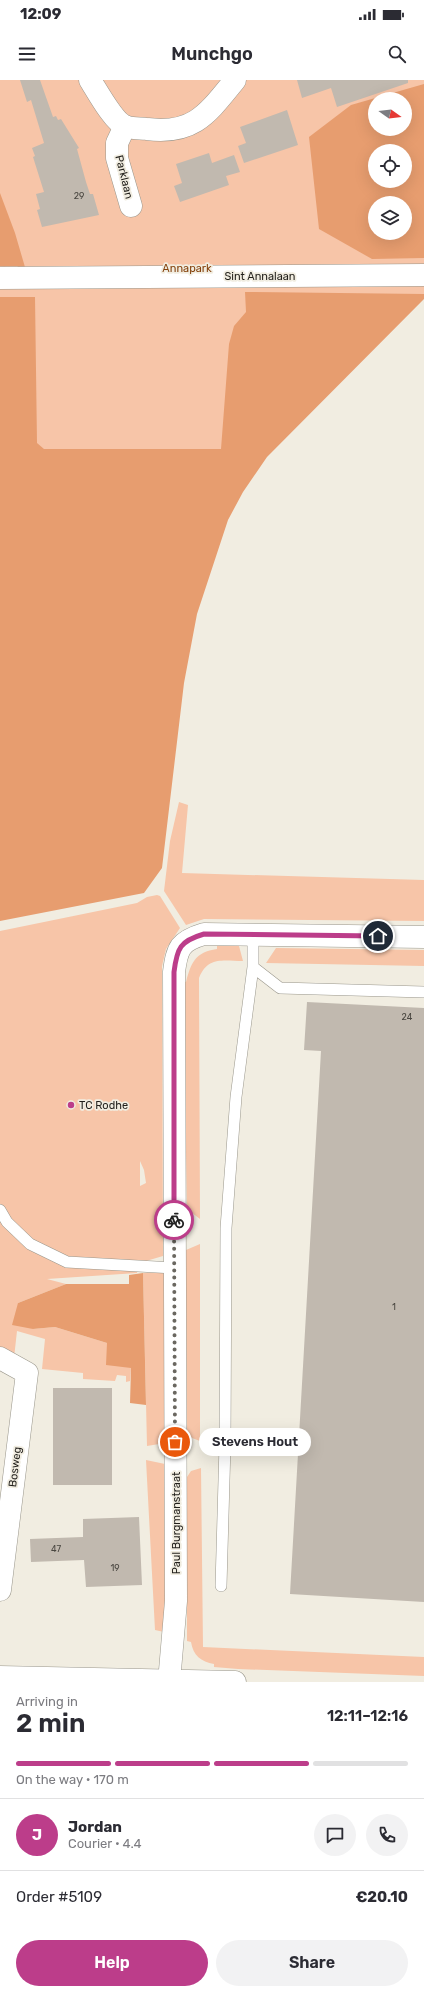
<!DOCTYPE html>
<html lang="en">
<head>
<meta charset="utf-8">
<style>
	:root { --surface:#fff; --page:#f2f2f3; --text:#2b2b33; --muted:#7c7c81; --line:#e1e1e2; --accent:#bc3d8a }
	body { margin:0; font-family:Rubik,sans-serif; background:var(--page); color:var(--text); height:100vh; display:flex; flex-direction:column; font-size:15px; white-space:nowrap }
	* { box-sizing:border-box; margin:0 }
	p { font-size:13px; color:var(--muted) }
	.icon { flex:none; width:22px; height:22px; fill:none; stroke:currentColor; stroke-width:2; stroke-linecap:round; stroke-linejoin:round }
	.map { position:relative; height:1602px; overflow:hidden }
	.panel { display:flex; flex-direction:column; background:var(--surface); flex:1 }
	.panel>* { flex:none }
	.needle { width:26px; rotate:104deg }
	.buttons { position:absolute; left:368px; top:12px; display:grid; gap:8px }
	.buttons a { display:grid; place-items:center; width:44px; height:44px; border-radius:50%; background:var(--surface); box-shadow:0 4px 16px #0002; font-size:20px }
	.pin { position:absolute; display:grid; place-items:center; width:34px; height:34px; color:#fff; margin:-17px; border:2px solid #fff; border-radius:50%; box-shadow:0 1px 4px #0007 }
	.courier { position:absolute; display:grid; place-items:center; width:40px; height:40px; margin:-20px; border:3px solid #bc3d8a; border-radius:50%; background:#fff; color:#222; box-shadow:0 1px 5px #0007 }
	.bubble { position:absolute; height:28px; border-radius:14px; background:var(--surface); box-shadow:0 4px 16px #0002; font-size:13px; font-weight:600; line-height:28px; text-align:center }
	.head em { font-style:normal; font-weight:600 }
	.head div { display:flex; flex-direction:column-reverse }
	.head { display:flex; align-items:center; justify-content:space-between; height:68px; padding:0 16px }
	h1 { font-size:26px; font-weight:600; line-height:30px }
	.bar { display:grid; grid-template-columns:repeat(4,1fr); gap:6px 4px; align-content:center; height:48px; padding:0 16px }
	.bar i { height:5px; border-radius:3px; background:var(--line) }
	.bar .on { background:var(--accent) }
	.bar p { grid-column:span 4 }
	.line { display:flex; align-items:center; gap:10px; padding:0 16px; border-top:1px solid var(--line) }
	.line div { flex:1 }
	.round { display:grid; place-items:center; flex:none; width:42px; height:42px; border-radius:21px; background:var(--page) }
	.action { display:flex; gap:8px; margin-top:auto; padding:8px 16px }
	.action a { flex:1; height:46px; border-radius:24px; background:var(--accent); color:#fff; font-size:16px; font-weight:600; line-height:46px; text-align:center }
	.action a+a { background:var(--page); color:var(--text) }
	.status { display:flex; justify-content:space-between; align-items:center; height:28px; padding:0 20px; background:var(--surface); direction:ltr }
	.status svg { height:11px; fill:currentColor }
	header { display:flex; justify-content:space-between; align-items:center; height:52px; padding:0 16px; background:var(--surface); font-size:18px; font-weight:600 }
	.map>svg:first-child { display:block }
	.green { fill:#f7c5a8; fill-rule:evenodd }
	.forest { fill:#e79d6f; fill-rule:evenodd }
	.building { fill:#c1b9af }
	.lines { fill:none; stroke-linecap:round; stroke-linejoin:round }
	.lane-casing { stroke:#9a978c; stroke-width:12 }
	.street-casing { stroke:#9a978c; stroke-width:23 }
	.lane { stroke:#fff; stroke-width:11 }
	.street { stroke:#fff; stroke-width:22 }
	.done { stroke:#6a6760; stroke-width:4; stroke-dasharray:0 7.2 }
	.route { stroke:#bc3d8a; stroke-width:5 }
	.poi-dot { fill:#bc3d8a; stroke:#f1ede1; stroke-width:1.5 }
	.labels { text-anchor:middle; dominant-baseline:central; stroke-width:3.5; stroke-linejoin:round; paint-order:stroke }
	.number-label { font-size:9px; fill:#494640 }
	.street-label { font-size:11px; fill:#211f1b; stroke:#f1ede1 }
	.park-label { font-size:11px; fill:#84410c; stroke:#f1ede1 }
	.poi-label { font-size:11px; fill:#211f1b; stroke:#f1ede1; text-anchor:start }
</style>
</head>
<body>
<div class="status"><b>12:09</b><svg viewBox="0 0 49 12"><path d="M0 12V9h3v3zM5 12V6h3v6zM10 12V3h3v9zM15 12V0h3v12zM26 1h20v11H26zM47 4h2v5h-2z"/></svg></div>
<header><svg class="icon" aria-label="menu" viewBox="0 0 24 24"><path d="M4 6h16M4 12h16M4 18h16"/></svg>Munchgo<svg class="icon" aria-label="search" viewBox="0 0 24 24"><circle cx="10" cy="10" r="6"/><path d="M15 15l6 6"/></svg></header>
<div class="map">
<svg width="424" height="1602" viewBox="0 0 424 1602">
	<rect width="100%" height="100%" fill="#f1ede1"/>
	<path class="green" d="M0,0H424V214L242,399L0,837ZM375,19H405V49H375ZM375,71H405V101H375ZM375,123H405V153H375Z
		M179,722L188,725L182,793L424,800V841L204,839L186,845L164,811L170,761Z
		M157,815L160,816L180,848L166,869L162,886L163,1176L146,1181L137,1180V1193L47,1199L66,1204L18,1223L33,1249L55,1247L107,1263L131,1288L130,1301L126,1302V1296L117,1295L115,1301L83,1299V1293L42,1289L45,1259L17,1251L14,1278L0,1271V851L137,823L147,817ZM140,1081L144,1090L146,1103L140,1106Z
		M217,866H239L243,881C223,881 208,876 199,898L200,1139L187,1129L183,901L186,902C191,883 195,872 217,869Z
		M276,868L424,870V886L266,883Z
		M200,1164V1361L192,1358L186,1348V1170Z
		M162,1192L164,1194L165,1363L147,1366L143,1193Z
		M146,1380L165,1384L166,1533L164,1552L155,1550Z
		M201,1388L203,1567L424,1577V1596L238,1589L214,1587V1584C201,1582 193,1575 191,1562L187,1561V1397L191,1391Z"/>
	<path class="forest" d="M424,4V178L372,179L319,149L309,57L351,25ZM375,19H405V49H375ZM375,71H405V101H375ZM375,123H405V153H375Z
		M0,113L15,153L27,194L17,186H0Z
		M245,212L424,214V219L267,377L243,412L228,440L197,534L184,603L162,788L144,813L0,841V217H35L37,363L44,369H221L229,264L234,246L246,232Z
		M143,1193L146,1325L130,1323L131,1288L106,1285L107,1263L55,1247L33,1249L12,1245L18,1223L66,1204H129V1195Z"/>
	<path class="building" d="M20,0H40L53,37L56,36L58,40L61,39L79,68L77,69L86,102L90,114H93L99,135L42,147L37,130L40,129L36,114L44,112L33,77L35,76L32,68L44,63L31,20L27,22Z
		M297,0H408V3L337,27L331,8L302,18Z
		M287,30L298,65L244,83L238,66L246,63L240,47Z
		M209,73L212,83L234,75L240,92L226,96L229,105L180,122L174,106L182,103L176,84Z
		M307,922L424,928V1522L290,1514L321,971L304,970Z
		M53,1308H112V1405H53Z
		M139,1437L142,1505L86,1507L84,1480L31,1482L30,1459L83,1457V1439Z"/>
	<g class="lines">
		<g class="lane-casing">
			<path id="lane" d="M253,887L280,908L424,912
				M0,1130L7,1142L30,1164L67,1182L174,1188
				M221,1506L225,1365L226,1148L236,1017L253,887V854"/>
		</g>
		<g class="street-casing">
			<path id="street" d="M90,0C97,11 114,42 125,46C131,49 141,48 147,49C194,55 208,33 235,0
				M125,46L117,63V78L131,126
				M0,198L424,195
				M0,1278L27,1293L0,1510
				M0,1597L235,1602
				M169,1602L176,1521L174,892C177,868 180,861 204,854L424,857"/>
		</g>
		<use href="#lane" class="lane"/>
		<use href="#street" class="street"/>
	</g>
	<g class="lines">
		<path class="done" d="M174,1140L175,1362"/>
		<path class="route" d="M174,1140V892C177,868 180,861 204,854L378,856"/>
	</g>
	<circle class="poi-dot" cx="71" cy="1025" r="4"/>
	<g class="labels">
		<g class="number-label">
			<text x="79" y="116">29</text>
			<text x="407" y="937">24</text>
			<text x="394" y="1227">1</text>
			<text x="56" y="1469">47</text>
			<text x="115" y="1488">19</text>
		</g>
		<g class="street-label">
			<text transform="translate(124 97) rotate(76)">Parklaan</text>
			<text x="260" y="196">Sint Annalaan</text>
			<text transform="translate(15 1387) rotate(-83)">Bosweg</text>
			<text transform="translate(176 1443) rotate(-90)">Paul Burgmanstraat</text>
		</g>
		<g class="park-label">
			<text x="187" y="188">Annapark</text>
		</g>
		<g class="poi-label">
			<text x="79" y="1025">TC Rodhe</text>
		</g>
	</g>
</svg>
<div class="buttons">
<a><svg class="needle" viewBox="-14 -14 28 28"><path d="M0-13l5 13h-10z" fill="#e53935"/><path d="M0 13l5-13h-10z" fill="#7c7c81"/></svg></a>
<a><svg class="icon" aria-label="locate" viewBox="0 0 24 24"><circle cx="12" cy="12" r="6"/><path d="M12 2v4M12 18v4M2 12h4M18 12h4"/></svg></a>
<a><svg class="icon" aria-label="layers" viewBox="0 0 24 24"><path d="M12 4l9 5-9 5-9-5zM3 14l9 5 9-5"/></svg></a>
</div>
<div class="pin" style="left:175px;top:1362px;background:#ea580c"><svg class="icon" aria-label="bag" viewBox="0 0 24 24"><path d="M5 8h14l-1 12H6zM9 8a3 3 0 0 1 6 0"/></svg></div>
<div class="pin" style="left:378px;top:856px;background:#1f2937"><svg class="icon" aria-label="home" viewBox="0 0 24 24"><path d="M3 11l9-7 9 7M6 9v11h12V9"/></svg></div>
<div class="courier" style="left:174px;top:1140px"><svg class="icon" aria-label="bike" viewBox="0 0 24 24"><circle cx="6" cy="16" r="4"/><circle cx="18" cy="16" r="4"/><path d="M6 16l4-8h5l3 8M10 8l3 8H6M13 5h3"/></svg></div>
<div class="bubble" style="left:199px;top:1348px;width:112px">Stevens Hout</div>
</div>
<section class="panel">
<div class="head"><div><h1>2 min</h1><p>Arriving in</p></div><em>12:11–12:16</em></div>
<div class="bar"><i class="on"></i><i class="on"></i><i class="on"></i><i></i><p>On the way · 170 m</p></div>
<div class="line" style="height:72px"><b class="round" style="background:var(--accent);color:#fff">J</b><div><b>Jordan</b><p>Courier · 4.4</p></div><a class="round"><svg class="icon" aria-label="chat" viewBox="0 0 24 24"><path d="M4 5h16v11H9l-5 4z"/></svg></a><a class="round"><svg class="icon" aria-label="phone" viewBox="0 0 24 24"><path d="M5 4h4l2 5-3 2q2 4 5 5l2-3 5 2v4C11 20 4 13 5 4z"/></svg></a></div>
<div class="line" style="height:52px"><div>Order #5109</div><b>€20.10</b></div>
<div class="action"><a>Help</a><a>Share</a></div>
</section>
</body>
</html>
